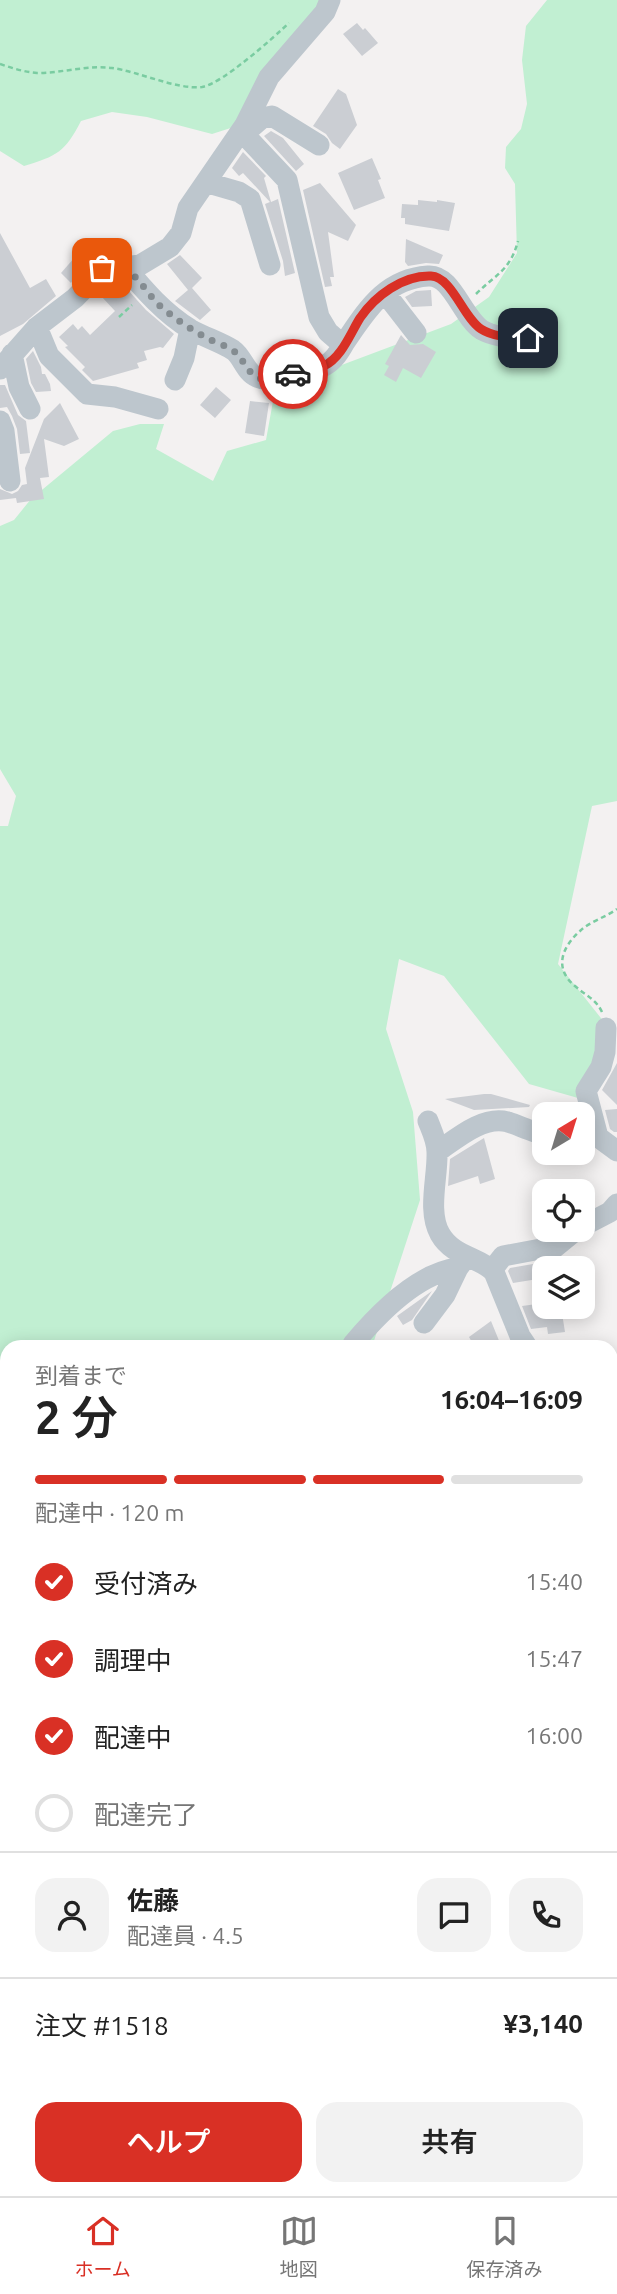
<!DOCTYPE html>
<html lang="ja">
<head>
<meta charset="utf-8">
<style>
	:root { --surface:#fff; --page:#f2f2f2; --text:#222; --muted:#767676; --line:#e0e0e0; --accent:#d93025 }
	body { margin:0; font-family:Ubuntu,"Noto Sans JP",sans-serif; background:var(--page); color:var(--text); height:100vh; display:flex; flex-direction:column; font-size:26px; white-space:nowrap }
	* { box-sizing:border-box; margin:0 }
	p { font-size:23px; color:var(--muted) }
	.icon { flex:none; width:38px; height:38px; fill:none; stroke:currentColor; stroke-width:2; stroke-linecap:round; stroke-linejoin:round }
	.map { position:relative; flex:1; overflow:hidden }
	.side { position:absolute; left:0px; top:1340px; width:618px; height:856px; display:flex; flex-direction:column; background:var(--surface); border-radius:21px 21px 0 0; box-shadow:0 4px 18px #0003 }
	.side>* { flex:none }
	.needle { width:46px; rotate:38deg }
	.fabs { position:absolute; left:532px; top:1102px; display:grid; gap:14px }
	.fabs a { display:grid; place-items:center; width:63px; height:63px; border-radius:14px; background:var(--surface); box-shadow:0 4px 18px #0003; font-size:35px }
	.pin { position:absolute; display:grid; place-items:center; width:60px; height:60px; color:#fff; margin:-30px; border-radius:14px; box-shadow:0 4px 10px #0006 }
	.courier { position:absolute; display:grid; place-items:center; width:70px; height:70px; margin:-35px; border:5px solid #d93025; border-radius:50%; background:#fff; color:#222; box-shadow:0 2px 9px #0007 }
	.head em { font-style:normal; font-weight:600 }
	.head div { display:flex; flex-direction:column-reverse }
	.head { display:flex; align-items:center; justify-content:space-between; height:119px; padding:0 35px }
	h1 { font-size:46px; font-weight:600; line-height:52px }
	.bar { display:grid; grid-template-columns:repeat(4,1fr); gap:10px 7px; align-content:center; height:84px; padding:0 35px }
	.bar i { height:9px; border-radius:5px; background:var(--line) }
	.bar .selected { background:var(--accent) }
	.bar p { grid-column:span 4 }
	.line { display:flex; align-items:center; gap:18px; padding:0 35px; border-top:2px solid var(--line) }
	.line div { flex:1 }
	.round { display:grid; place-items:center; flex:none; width:74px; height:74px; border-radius:21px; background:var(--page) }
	ol { padding:0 35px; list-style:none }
	li { display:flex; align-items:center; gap:21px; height:77px }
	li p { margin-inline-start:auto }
	li .icon { padding:7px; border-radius:50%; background:var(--accent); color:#fff; stroke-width:4 }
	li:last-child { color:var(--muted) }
	li i { width:38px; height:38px; border:4px solid var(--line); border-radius:50% }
	.action { display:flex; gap:14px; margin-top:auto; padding:14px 35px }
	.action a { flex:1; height:80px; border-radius:21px; background:var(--accent); color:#fff; font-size:28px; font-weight:600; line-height:80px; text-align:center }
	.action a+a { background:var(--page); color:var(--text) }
	.dock { display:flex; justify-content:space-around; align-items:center; height:98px; border-top:2px solid var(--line); background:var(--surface); font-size:19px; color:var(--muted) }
	.dock a { display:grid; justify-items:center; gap:4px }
	.dock .selected { color:var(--accent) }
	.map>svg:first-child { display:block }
	.green { fill:#c1efd2 }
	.building { fill:#cbced3 }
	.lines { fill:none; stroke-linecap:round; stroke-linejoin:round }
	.path { stroke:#7acca1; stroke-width:2.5; stroke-dasharray:5 3.5; stroke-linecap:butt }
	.minor { stroke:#bdc6cd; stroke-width:21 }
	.major { stroke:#b2c1cf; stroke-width:26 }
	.rail-casing { stroke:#b3b6bb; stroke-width:8 }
	.rail { stroke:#fff; stroke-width:5; stroke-dasharray:16; stroke-linecap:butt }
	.done { stroke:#848c91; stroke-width:7; stroke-dasharray:0 12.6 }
	.route { stroke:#d93025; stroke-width:9 }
</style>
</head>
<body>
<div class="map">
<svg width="617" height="2196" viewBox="0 0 617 2196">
	<rect width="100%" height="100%" fill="#f3f1f1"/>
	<path class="green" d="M0,0H328L240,125L212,134L147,117L112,112L81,121C65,152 57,156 24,166L0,151Z
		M547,0H617V801L592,806L558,964L612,1032L578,1098L529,1084L444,976L399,959L386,1029L413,1112L420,1200L372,1347L7,1348V1376L0,1377V826H8L16,796L0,769V526L14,520L31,499L113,431L140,424H164L156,449L213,481L227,451L266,440L275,390L451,324L489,297L517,253L515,184L505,168L506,147L521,129L527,104L522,60L526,26Z"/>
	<path class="building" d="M357,23L363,30L365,28L378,43L362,56L343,34Z
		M338,89L346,94L357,125L340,149L332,143L326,134L313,126Z
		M271,131L283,138L304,164L296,171L264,136Z
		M243,152L266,176L264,178L271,202L278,199L295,273L285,276L283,261L265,204L270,202L243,173L239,176L232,168Z
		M372,158L381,179L378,180L385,198L354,210L338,173Z
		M320,183L356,225L348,241L328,232L334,277H330L332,286L325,287L303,190Z
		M418,200L437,202V200L455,203L449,231L405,224V218H401L402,204L418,205Z
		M0,233L30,288L46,279L56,296L23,324L0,336Z
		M406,239L443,255L439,264L426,263L408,266L405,262Z
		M89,241L93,243L88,252H92L96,257L80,274L78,272L71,283L61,273Z
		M180,255L202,278L192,288L211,310L200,320L175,301L188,290L167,264Z
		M119,280L146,310L174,334L163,348L160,347L144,351L147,360L137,363L139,368L93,381L82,370L85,367L65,347L68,346L59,337L73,324L78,330L82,326L90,335L115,311L101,296Z
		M431,290L432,306L412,307L405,297L416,291Z
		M401,335L410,345L423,344L436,352L421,378L403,368L396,382L384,375L389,366L385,364Z
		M33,351L41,367L42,374H45L50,384L51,391L36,392L31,383L26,359Z
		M0,385H5L18,415L26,421L30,453L20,454L17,429L12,416L7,407L0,408Z
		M216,387L231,400L215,418L200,405Z
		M250,401L269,403L264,436L245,433Z
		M60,403L79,439L64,446L44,439L49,477L40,478L44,499L17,503L16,498L0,500V489L12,494L18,491L22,485L27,484L25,468L44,419Z
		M617,1063V1105L602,1090Z
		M484,1094H491L530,1105L529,1107L474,1110L445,1099Z
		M617,1109V1132H614L610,1129L605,1110Z
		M484,1138L495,1179L480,1184L478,1176L448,1186L450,1159Z
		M550,1261L551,1269H544V1278L513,1283L508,1271L510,1268Z
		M432,1291L412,1320L403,1325L397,1316Z
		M544,1303V1307H561L565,1332L548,1334L547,1327L531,1329L522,1306Z
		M491,1321L502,1348H475L469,1337Z"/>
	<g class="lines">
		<path class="path" d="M0,64C12,68 24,72 37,73C62,73 87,65 112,68C137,71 177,90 202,87C222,84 274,37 289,23
			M476,294C496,274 510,271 518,241
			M119,317L132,305
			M602,1012C596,999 585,995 575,986C554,969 561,948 580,931C589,922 606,917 617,909"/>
		<path class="minor" d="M241,131L287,180L319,317L328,332L343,345
			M246,132L262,118L272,116L319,145
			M208,183L239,192L250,199L270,265
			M125,267C144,290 164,313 190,329C204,337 220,342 233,350C243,357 245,372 257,377C267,382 279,378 288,375C300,372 314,371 324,366C334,361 340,351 345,342C367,310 385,279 428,276C452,274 462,317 482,330C496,338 513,337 528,338
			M385,293L416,333
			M37,327L49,356L87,394L115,397L158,409
			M12,354L19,387L30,409
			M0,369L37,327L75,298L106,266L113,264L125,267L140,265L170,247L181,233L188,208L245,125L269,77L325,12L330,0
			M175,380L184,358L190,329
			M0,421L4,431L10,481
			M606,1028L605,1052L601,1067L586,1091L598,1137L617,1151
			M428,1121C432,1131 437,1141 437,1152C438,1177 427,1211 440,1234C453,1257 480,1257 494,1272L520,1336L528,1348
			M437,1152C456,1139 483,1115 508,1122C517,1125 526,1129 535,1132L544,1128
			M583,1226L610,1212L617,1204
			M492,1270L503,1256L546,1248H554L576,1230
			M424,1323L445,1295L458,1268
			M357,1348L353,1344C378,1314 418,1273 458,1268L466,1257
			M0,1402H7
			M0,1451L7,1450
			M611,1474H617
			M0,1493L7,1492
			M611,1516L617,1510
			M0,1643L7,1636
			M611,1783L617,1785
			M0,1845H7
			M0,1979L7,1976
			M0,2182L7,2181"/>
		<path class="major" d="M611,2017L617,2014
			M341,2196L348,2189"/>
		<g class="rail-casing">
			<path id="rail" d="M611,2130L617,2129
				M611,2159L617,2158
				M251,2196L287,2189
				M343,2196L388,2189"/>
		</g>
		<use href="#rail" class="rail"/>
	</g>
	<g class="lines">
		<path class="done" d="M102,268C126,253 144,291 159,305C174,318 190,329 207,338C216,343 229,346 236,353C244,360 246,371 257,377C268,383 282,377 293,374"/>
		<path class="route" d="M293,374C303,371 315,370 324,366C342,357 350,334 360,318C375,296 403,275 431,276C452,277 463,317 481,329C495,338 513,337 528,338"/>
	</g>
</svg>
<div class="fabs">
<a><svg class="needle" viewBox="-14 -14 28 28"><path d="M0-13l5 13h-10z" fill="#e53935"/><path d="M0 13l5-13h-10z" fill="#767676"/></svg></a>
<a><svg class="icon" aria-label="locate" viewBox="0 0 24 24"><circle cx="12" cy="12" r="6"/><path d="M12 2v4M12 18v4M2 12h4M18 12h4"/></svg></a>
<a><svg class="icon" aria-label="layers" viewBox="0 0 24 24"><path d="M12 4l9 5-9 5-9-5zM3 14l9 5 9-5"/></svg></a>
</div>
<div class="pin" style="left:102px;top:268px;background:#ea580c"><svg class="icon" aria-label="bag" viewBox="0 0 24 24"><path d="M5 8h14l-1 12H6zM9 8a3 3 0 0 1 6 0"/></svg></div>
<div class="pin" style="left:528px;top:338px;background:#1f2937"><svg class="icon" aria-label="home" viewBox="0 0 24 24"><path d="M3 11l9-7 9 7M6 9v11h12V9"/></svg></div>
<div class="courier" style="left:293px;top:374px"><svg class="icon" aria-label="car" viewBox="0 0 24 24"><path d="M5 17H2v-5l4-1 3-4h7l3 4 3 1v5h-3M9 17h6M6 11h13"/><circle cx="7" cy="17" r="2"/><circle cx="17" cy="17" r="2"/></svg></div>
<section class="side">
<div class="head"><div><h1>2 分</h1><p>到着まで</p></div><em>16:04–16:09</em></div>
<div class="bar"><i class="selected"></i><i class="selected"></i><i class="selected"></i><i></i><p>配達中 · 120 m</p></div>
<ol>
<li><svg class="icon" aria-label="check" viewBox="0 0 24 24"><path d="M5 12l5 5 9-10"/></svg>受付済み<p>15:40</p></li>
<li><svg class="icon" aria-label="check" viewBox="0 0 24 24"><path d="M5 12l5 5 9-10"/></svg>調理中<p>15:47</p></li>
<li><svg class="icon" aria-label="check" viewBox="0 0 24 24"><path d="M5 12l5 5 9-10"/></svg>配達中<p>16:00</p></li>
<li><i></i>配達完了</li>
</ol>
<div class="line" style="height:126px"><a class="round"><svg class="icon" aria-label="person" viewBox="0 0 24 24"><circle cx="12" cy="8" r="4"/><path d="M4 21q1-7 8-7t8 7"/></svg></a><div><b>佐藤</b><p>配達員 · 4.5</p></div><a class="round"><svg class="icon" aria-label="chat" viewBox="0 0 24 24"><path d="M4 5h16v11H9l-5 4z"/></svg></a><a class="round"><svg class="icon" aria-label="phone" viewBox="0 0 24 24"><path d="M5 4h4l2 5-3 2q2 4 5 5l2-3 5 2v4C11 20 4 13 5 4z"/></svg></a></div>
<div class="line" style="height:91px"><div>注文 #1518</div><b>¥3,140</b></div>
<div class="action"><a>ヘルプ</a><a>共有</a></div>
</section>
</div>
<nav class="dock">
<a class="selected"><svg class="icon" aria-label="home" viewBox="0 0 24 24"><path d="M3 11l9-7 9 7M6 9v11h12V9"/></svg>ホーム</a>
<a><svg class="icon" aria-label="map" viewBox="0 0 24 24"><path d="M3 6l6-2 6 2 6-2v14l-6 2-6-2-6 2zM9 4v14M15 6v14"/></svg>地図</a>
<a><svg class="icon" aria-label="saved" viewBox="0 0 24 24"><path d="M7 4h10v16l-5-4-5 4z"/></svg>保存済み</a>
</nav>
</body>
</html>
